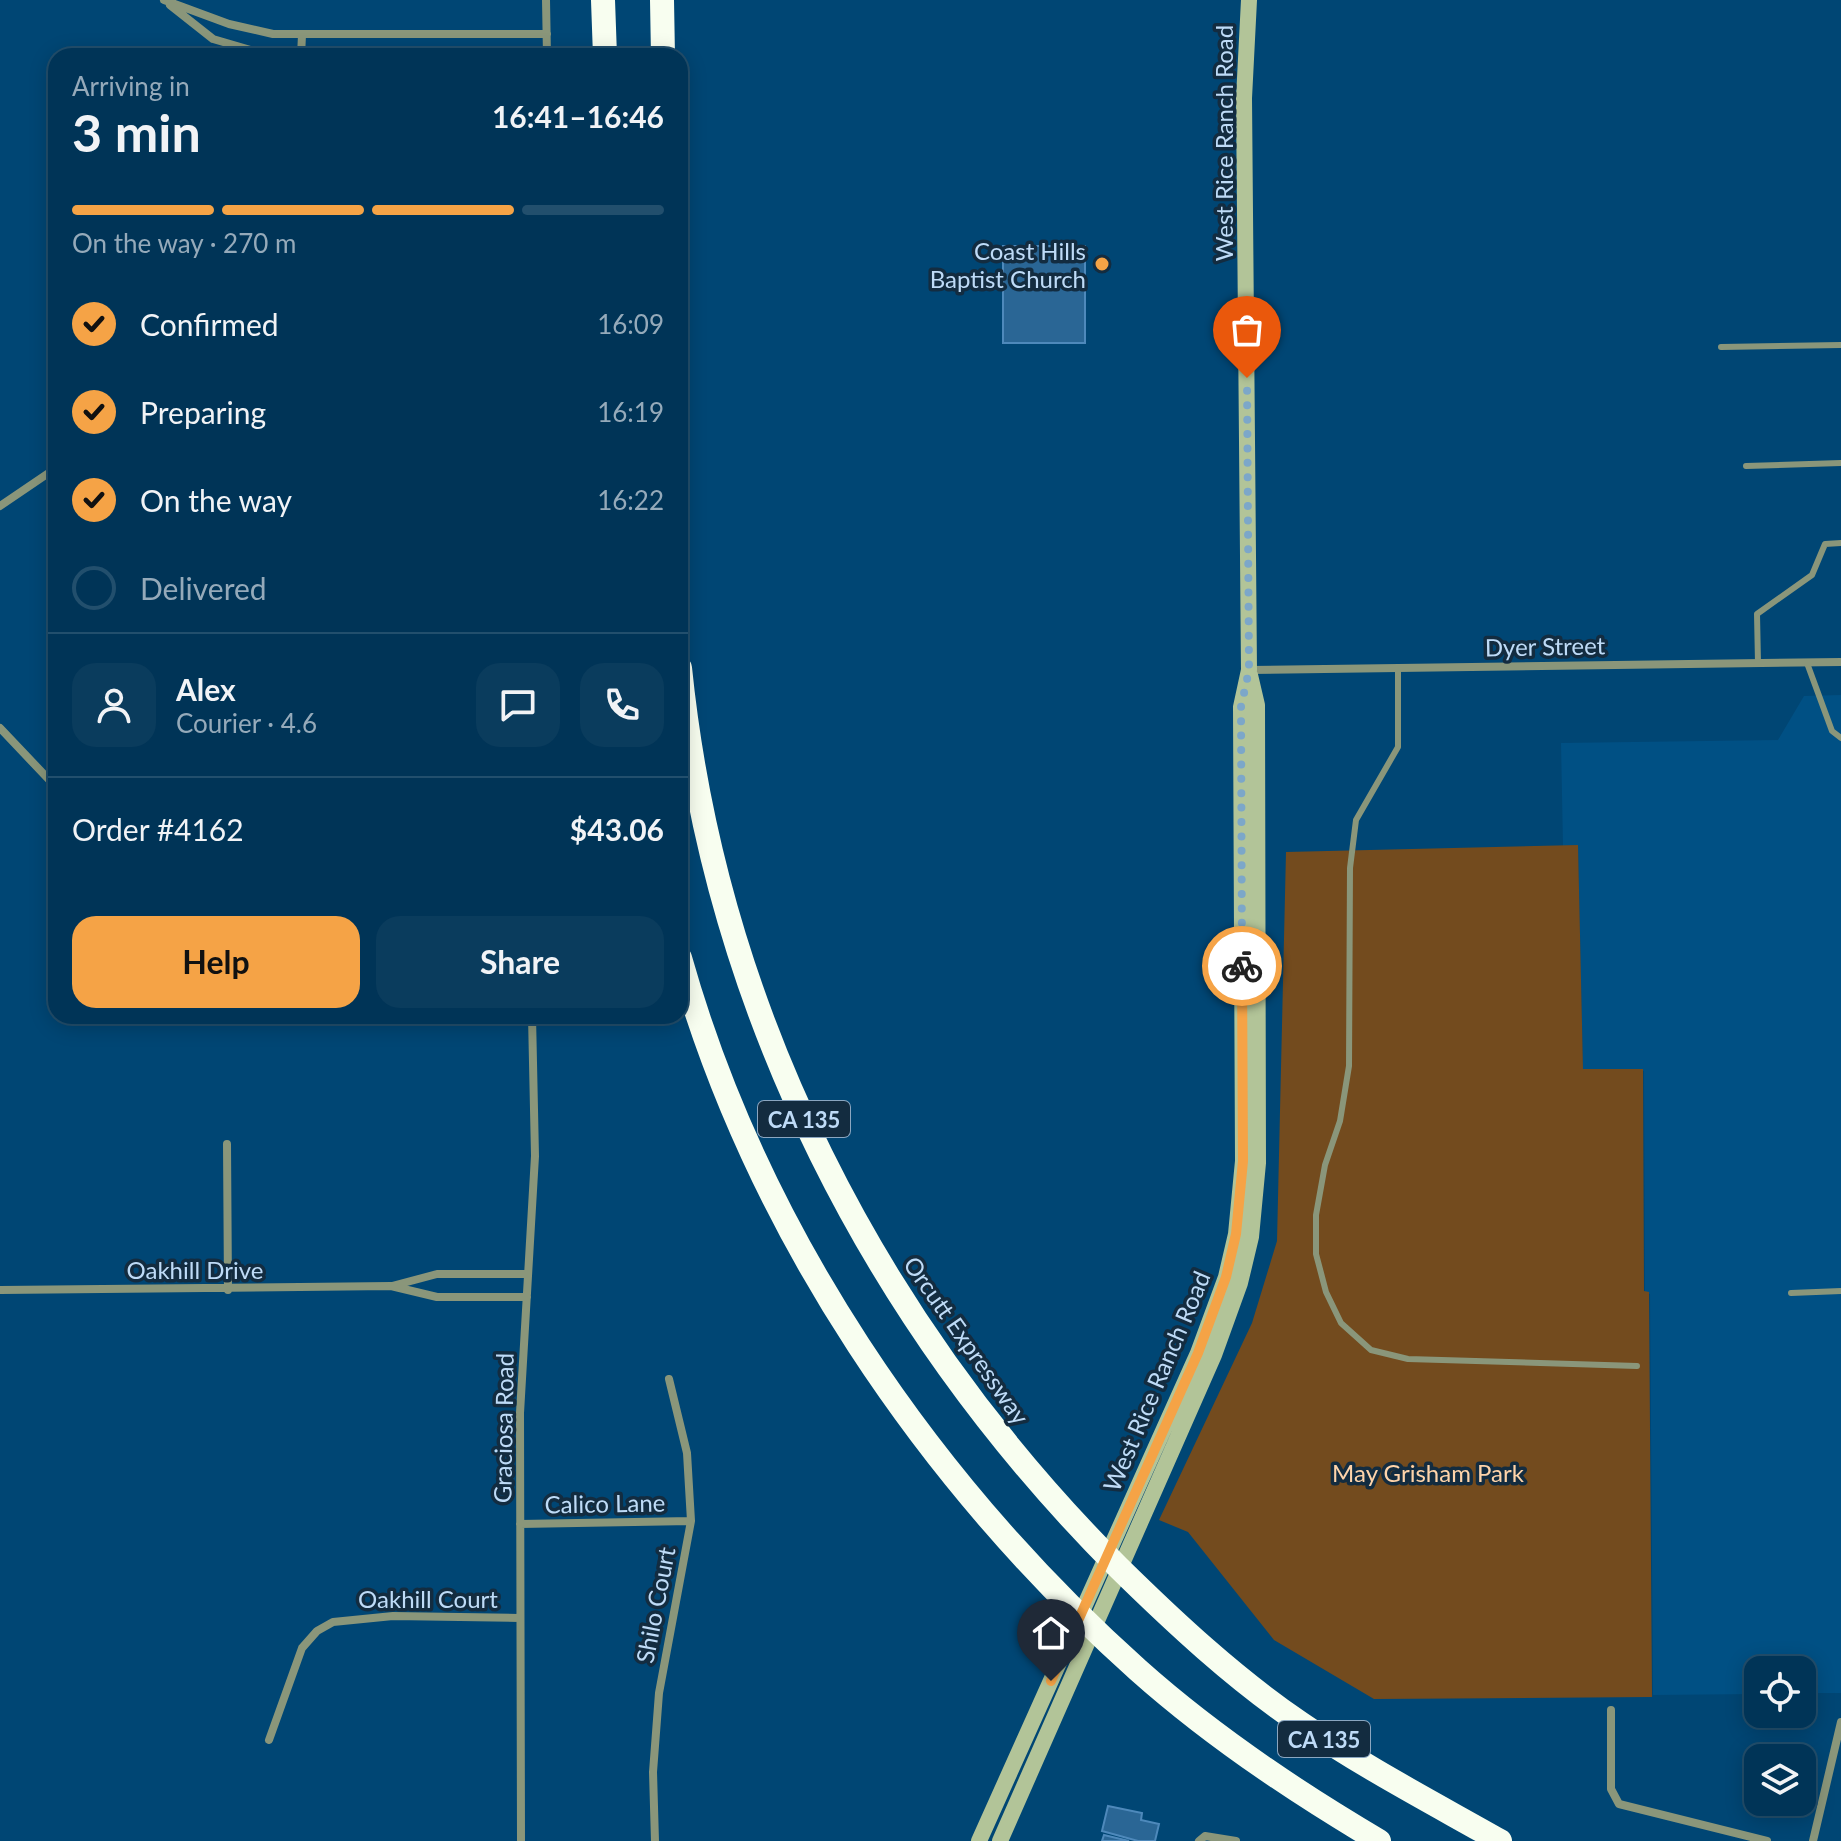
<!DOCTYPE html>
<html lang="en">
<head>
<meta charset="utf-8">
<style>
	:root { --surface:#003457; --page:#0a3c5d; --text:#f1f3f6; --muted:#95aaba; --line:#224f6d; --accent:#f5a346 }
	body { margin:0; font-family:Lato,sans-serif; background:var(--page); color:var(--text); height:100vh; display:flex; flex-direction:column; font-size:30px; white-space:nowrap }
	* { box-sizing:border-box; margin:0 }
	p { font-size:26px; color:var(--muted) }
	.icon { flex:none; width:44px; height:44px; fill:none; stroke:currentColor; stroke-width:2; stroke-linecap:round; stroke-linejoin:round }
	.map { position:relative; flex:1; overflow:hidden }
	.details { position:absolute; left:48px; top:48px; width:640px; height:976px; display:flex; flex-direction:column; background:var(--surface); border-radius:24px; box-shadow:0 4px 20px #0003,0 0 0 2px var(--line) }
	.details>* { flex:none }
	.buttons { position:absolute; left:1744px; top:1656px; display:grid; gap:16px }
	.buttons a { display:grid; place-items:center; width:72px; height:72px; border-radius:16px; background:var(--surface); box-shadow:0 4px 20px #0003,0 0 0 2px var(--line); font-size:40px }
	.pin { position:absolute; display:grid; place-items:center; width:68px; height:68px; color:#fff; margin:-82px -34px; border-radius:50% 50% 50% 0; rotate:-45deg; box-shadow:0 0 8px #0007 }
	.pin .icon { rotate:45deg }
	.courier { position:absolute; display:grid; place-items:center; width:80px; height:80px; margin:-40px; border:6px solid #f5a346; border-radius:50%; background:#fff; color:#222; box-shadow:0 2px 10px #0007 }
	.headline em { font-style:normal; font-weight:700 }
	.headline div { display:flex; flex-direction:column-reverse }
	.headline { display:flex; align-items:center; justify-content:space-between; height:136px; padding:0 24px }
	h1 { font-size:52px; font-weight:700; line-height:60px }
	.bar { display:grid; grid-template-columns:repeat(4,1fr); gap:12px 8px; align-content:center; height:96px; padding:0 24px }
	.bar i { height:10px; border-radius:6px; background:var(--line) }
	.bar .current { background:var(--accent) }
	.bar p { grid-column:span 4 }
	.line { display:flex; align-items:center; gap:20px; padding:0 24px; border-top:2px solid var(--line) }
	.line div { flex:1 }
	.round { display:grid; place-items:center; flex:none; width:84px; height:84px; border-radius:24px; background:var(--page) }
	ol { padding:0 24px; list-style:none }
	li { display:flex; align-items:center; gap:24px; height:88px }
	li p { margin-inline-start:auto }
	li .icon { padding:8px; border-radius:50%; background:var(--accent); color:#111; stroke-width:4 }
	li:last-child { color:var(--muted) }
	li i { width:44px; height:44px; border:4px solid var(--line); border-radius:50% }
	.cta { display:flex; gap:16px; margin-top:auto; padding:16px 24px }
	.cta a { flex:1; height:92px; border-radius:24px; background:var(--accent); color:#111; font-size:32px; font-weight:700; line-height:92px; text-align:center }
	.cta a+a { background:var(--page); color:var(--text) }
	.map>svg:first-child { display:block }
	.built { fill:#005084 }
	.green { fill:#734b1e }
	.building { fill:#2a6695; stroke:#4e89bb; stroke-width:2 }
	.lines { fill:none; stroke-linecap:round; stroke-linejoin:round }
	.service { stroke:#8a967a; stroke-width:6 }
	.minor { stroke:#8a967a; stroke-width:8 }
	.secondary { stroke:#b2c498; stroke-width:16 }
	.motorway { stroke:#f8fef0; stroke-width:24 }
	.done { stroke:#7ca7c9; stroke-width:8; stroke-dasharray:0 14.4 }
	.route { stroke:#f5a346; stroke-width:10 }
	.poi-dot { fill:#f5a346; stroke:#132c40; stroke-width:3 }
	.labels { text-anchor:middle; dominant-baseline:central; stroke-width:7; stroke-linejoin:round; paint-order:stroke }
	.shield { fill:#132c40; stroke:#8ba6c0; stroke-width:2 }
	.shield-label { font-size:22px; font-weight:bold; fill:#bedbf7 }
	.street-label { font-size:24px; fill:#bedbf7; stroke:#132c40 }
	.poi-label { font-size:24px; fill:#bedbf7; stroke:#132c40; text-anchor:end }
	.park-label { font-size:24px; fill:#ffd4aa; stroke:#132c40 }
</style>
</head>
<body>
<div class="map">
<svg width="1841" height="1841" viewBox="0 0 1841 1841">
	<rect width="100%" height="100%" fill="#004674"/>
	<path class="built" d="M1841,695V1693H1802V1670H1758V1694L1653,1695L1650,1294L1645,1293L1644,1071L1583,1069L1578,845L1563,846L1561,743L1778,740L1804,696Z"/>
	<path class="green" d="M1578,845L1583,1069H1643L1644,1291L1649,1292L1652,1697L1374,1699L1274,1640L1188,1532L1159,1520L1252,1323L1277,1241L1286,852Z"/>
	<path class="building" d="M1003,246H1085V343H1003Z
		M1108,1806L1142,1813L1141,1820L1159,1824L1155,1841H1138L1102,1831Z
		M1104,1835L1129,1841H1102Z"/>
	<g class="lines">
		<path class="service" d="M1721,347L1841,345
			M1746,466L1841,463
			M1758,663L1757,614L1812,575L1825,544L1841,543
			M1807,663L1832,731L1841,738
			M1398,668V747L1356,820L1350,868L1349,1066L1340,1121L1325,1165L1316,1215V1254L1326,1292L1341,1323L1371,1350L1408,1359L1637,1366
			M1791,1293L1841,1291"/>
		<path class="minor" d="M164,0L229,24L273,34H547
			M546,0L547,56
			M170,5L213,39L271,56
			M301,56L302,35
			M0,506L56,468
			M1249,670L1841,662
			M0,728L56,787
			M227,1144L228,1290
			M392,1286L437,1274H528
			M0,1290L391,1286L437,1297H527
			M520,1524L691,1521
			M1611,1710V1789L1619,1804L1767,1841
			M269,1740L302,1648L317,1631L333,1622L393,1616L519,1618
			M521,1841L520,1413L535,1156L532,1016
			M655,1841L653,1772L659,1693L691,1521L687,1453L669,1379
			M1199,1841L1205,1836L1236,1841
			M1813,1841L1841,1722"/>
		<path class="secondary" d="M979,1841L1198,1353L1226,1277L1236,1234L1243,1161L1241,707L1249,670L1244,98L1249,0
			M1000,1841L1214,1355L1240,1283L1251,1237L1258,1163L1257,705L1250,675"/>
		<path class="motorway" d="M603,0L605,56
			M662,0L663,56
			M680,668C715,1012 876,1324 1118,1567C1175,1623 1234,1678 1300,1723C1364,1767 1433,1803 1500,1841
			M680,958C757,1231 927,1481 1138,1670C1212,1736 1294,1791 1379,1841"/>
	</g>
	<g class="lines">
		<path class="done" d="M1242,966L1241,707L1249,670L1247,378"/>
		<path class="route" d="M1051,1681L1198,1353L1226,1277L1236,1234L1243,1161L1242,966"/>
	</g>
	<circle class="poi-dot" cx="1102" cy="264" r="8"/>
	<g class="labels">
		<g class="shield">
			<rect x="758" y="1101" width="92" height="36" rx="6"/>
			<rect x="1278" y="1721" width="92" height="36" rx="6"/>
		</g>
		<g class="shield-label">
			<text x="804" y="1119">CA 135</text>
			<text x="1324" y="1739">CA 135</text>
		</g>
		<g class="street-label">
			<text transform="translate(1223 143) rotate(-90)">West Rice Ranch Road</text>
			<text transform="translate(1545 646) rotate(-1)">Dyer Street</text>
			<text x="195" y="1269">Oakhill Drive</text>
			<text transform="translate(967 1340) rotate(55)">Orcutt Expressway</text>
			<text transform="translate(1156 1381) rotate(-67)">West Rice Ranch Road</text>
			<text transform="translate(503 1428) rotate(-89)">Graciosa Road</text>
			<text transform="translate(605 1503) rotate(-1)">Calico Lane</text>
			<text x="428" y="1598">Oakhill Court</text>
			<text transform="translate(655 1605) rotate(-79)">Shilo Court</text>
		</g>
		<g class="poi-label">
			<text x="1086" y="250">Coast Hills<tspan x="1086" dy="28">Baptist Church</tspan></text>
		</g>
		<g class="park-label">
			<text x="1428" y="1472">May Grisham Park</text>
		</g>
	</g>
</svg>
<div class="buttons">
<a><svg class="icon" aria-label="locate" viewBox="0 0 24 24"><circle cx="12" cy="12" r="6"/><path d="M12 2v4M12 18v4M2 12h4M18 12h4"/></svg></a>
<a><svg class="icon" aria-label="layers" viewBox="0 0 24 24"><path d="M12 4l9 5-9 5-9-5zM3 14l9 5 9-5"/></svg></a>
</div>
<div class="pin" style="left:1247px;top:378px;background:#ea580c"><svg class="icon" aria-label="bag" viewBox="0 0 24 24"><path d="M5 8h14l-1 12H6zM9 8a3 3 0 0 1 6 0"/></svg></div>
<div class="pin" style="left:1051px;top:1681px;background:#1f2937"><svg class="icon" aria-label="home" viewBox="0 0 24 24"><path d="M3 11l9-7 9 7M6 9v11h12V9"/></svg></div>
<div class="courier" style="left:1242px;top:966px"><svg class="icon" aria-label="bike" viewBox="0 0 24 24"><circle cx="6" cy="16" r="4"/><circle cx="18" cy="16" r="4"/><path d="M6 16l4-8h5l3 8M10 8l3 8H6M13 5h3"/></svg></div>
<section class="details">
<div class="headline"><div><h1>3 min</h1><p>Arriving in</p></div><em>16:41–16:46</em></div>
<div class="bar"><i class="current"></i><i class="current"></i><i class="current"></i><i></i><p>On the way · 270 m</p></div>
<ol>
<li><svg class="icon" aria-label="check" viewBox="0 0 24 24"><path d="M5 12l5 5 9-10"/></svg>Confirmed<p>16:09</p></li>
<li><svg class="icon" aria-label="check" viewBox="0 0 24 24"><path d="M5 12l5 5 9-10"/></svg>Preparing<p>16:19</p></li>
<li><svg class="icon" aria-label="check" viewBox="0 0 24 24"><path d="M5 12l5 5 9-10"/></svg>On the way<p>16:22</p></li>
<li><i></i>Delivered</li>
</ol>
<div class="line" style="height:144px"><a class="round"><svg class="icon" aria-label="person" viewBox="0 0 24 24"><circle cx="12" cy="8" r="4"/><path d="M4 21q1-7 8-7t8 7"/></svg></a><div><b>Alex</b><p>Courier · 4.6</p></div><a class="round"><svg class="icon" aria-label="chat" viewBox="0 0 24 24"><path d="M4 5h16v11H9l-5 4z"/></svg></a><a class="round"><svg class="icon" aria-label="phone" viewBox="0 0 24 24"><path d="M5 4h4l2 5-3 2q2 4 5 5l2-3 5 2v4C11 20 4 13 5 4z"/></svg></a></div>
<div class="line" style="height:104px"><div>Order #4162</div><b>$43.06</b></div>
<div class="cta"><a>Help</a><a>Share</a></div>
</section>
</div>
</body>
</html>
